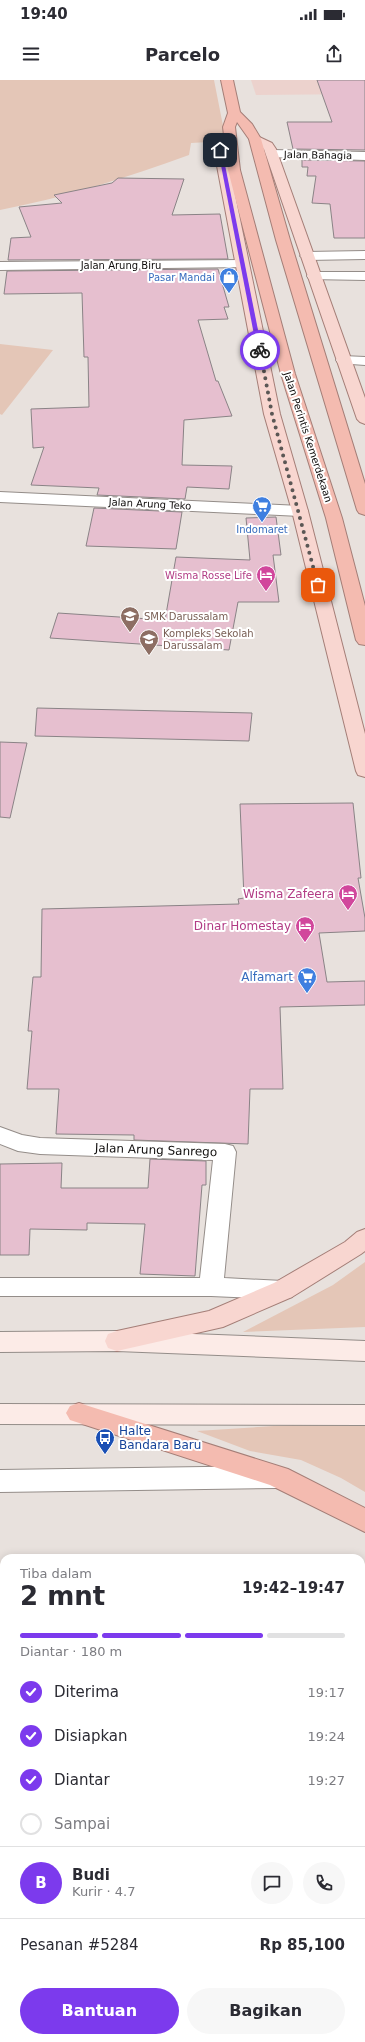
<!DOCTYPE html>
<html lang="id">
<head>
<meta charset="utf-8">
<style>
	:root { --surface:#fff; --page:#f7f7f7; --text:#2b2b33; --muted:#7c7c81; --line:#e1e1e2; --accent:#7c3aed }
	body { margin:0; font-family:"DejaVu Sans",sans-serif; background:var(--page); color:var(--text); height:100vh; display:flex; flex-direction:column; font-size:15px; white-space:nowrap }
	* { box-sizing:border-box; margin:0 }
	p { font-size:13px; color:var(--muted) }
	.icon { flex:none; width:22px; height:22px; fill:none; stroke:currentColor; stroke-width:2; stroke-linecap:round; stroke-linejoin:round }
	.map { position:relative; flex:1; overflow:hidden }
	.drawer { position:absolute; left:0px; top:1474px; width:365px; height:488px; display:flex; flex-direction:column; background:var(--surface); border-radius:12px 12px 0 0; box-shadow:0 2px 10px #0003 }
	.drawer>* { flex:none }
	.pin { position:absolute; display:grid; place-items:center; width:34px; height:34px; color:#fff; margin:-17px; border-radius:8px; box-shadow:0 2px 6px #0006 }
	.courier { position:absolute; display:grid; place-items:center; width:40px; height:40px; margin:-20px; border:3px solid #7c3aed; border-radius:50%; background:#fff; color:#222; box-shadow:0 1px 5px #0007 }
	.headline em { font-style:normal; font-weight:700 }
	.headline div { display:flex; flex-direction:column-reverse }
	.headline { display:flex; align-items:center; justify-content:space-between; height:68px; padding:0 20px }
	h1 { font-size:26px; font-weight:700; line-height:30px }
	.bar { display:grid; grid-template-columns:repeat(4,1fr); gap:6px 4px; align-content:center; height:48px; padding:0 20px }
	.bar i { height:5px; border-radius:3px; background:var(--line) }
	.bar .current { background:var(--accent) }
	.bar p { grid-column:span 4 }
	.line { display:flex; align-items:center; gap:10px; padding:0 20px; border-top:1px solid var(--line) }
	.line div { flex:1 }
	.round { display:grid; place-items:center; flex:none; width:42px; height:42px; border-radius:21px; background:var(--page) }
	ol { padding:0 20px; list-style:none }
	li { display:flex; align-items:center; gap:12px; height:44px }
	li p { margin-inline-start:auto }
	li .icon { padding:4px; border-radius:50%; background:var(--accent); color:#fff; stroke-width:4 }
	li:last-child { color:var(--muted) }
	li i { width:22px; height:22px; border:2px solid var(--line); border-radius:50% }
	.action { display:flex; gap:8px; margin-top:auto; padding:8px 20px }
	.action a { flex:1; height:46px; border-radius:24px; background:var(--accent); color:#fff; font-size:16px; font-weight:700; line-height:46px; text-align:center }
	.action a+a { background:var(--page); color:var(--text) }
	.status { display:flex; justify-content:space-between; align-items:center; height:28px; padding:0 20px; background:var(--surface); direction:ltr }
	.status svg { height:11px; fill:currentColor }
	header { display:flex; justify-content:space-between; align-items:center; height:52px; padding:0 20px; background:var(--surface); font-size:18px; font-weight:700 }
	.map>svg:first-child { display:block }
	.industrial { fill:#ecd2cd }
	.green { fill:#e4c6b7 }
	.building { fill:#e6bfcf; stroke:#8a8386 }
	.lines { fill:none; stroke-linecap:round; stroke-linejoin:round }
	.street-casing { stroke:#948d89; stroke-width:2 }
	.secondary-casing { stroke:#948d89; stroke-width:2 }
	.primary-casing { stroke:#a47e77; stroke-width:2 }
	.highway-casing { stroke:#a47e77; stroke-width:2 }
	.street { fill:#fff; fill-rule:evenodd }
	.secondary { fill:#fcebe7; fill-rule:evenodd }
	.primary { fill:#f8d6d0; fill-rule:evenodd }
	.highway { fill:#f4bbb0; fill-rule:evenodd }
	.route { fill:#7c3aed }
	.done { stroke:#5b5755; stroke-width:4; stroke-dasharray:0 7.2 }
	.labels { text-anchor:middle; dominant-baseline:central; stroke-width:4; stroke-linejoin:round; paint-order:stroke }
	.far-street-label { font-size:10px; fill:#0f0d0c; stroke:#fff }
	.far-shop-label { font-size:10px; fill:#366cbe; stroke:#fff; text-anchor:end }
	.far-hotel-label { font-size:10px; fill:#b23c85; stroke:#fff; text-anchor:end }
	.far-education-label { font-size:10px; fill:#785e54; stroke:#fff; text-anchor:start }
	.hotel-label { font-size:12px; fill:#b23c85; stroke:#fff; text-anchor:end }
	.shop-label { font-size:12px; fill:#366cbe; stroke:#fff; text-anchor:end }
	.street-label { font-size:12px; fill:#0f0d0c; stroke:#fff }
	.transit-label { font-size:12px; fill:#164399; stroke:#fff; text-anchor:start }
</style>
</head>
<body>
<div class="status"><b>19:40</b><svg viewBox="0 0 49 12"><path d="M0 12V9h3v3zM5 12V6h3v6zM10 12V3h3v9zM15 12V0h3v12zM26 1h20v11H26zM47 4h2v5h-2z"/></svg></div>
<header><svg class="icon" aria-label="menu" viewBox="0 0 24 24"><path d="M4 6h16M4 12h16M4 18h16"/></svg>Parcelo<svg class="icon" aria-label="share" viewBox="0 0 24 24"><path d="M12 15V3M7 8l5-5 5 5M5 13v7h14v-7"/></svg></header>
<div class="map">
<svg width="365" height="1962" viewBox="0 0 365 1962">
	<rect width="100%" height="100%" fill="#e8e1dd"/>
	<path class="industrial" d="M251,0H365V14L256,15Z"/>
	<path class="green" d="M0,0H214L226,61L191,63L189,75C125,98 67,117 0,130Z
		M0,264L53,270L2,335L0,334Z
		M365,1182V1247L243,1252L333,1205Z
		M305,1344H365V1412L341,1398L301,1380L250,1371L197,1351Z"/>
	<path class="building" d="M317,0H365V70L293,69L287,42H332Z
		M302,80L365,81V158H334L330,124L312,123L316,96H307L308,87H302Z
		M118,98L184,99L172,135L220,134L228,179L8,180L11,158L31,157L19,127L62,123L54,115L112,103Z
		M218,189L229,227H224L228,239L198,240L216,301H218L232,336L184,340L182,385L232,386L229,409L187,407L185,419L97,415L99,408L31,405L44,367L33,368L31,329L89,327L88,277H84L82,213L4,214L7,191Z
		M94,428L182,432L176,469L86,466Z
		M276,437L281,475H273L279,522H238L229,570L50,558L58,533L165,540L176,477L250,480L246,438Z
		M37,628L252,633L249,661L35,656Z
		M0,662L27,663L10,738L0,737Z
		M353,723L361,798H358L365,838V851L319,853L327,902L365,901V925L280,927L283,1009H250L248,1064L134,1060V1055L56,1054L59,1009H27L32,951H28L33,897H41L42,829L239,824L238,819L244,818L240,724Z
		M150,1079L206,1081V1105H202L195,1196L140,1194L145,1144L87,1143V1150L30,1149L29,1175H0V1084L62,1083L61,1108H148Z"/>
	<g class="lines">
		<g class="street-casing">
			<path id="street" d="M272,70L365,72V80L268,77L266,74L268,71Z
				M365,171V179L307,180L300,176L307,172Z
				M242,180L247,181L249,184L247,187L0,190V182Z
				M314,192H365V200L309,199L307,196L309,193Z
				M343,276L365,277V285L338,283L336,280L338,277Z
				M0,412L300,426L306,428L308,431L306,434L300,436L0,422Z
				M0,1047L22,1055L40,1058L225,1064L233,1066L236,1072L224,1198L283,1201L292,1203L295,1210L292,1217L283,1219L211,1216H0V1198H200L213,1080L40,1074L18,1071L0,1064Z
				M276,1386L285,1389L289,1397L285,1405L276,1408L0,1412V1390Z"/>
		</g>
		<g class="secondary-casing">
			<path id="secondary" d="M117,1251L365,1261V1281L117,1271L0,1272V1252Z
				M0,1324L365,1325V1345L0,1344Z"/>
		</g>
		<g class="primary-casing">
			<path id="primary" d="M255,55L272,63L276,69L365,318V344L360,342L357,339L264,69L249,59Z
				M230,56L236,60L226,71L280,334L308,431L365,654V697L358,695L356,691L292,431L264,334L214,70L226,57Z
				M365,1149V1171L361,1174L292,1217L223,1247L117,1271L108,1268L105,1261L108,1254L117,1251L209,1231L274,1203L345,1162L357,1152Z"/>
		</g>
		<g class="highway-casing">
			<path id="highway" d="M221,0H233L240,32L252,44L261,59L290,160L365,404V435L359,433L357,430L276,160L249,59L237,42L235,47L240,90L295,294L342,438L365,526V565L359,564L356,560L326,438L281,294L228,90L223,47L228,33Z
				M79,1323L288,1389L365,1428V1452L270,1405L70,1340L66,1333L70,1326Z"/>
		</g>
		<use href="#street" class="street"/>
		<use href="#secondary" class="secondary"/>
		<use href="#primary" class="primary"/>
		<use href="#highway" class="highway"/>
	</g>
	<path class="route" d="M220,69L222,70L262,270L260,271L257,270L218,70Z"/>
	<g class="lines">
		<path class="done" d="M260,270L272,334L318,505"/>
	</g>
	<defs>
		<g id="shop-pin" transform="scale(1)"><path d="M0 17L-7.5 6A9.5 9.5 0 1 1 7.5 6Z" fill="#3f7fe0" stroke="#fff"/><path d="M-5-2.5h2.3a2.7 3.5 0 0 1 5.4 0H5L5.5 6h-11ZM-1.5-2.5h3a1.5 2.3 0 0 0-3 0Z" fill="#fff"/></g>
		<g id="supermarket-pin" transform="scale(1)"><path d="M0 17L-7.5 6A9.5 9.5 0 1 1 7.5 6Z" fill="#3f7fe0" stroke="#fff"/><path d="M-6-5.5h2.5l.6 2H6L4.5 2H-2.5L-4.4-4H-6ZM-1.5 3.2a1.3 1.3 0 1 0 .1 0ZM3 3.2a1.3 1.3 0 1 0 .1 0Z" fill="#fff"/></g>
		<g id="hotel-pin" transform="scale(1)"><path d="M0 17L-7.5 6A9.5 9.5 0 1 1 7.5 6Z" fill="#d1479c" stroke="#fff"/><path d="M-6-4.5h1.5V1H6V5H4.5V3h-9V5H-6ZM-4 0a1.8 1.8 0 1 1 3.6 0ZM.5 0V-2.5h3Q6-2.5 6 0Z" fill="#fff"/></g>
		<g id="school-pin" transform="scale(1)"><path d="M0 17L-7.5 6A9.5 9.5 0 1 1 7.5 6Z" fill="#8d6e63" stroke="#fff"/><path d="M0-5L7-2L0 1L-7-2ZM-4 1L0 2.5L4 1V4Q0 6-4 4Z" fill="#fff"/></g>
		<g id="bus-pin" transform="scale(1)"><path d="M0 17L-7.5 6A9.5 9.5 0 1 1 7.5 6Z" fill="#1a4fb4" stroke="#fff"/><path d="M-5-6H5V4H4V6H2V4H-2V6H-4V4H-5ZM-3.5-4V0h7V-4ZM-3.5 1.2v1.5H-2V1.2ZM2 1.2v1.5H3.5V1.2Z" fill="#fff"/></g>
	</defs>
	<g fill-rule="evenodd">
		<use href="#shop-pin" x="229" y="197"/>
		<use href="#supermarket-pin" x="262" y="426"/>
		<use href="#hotel-pin" x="266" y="495"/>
		<use href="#school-pin" x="130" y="536"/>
		<use href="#school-pin" x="149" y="559"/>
		<use href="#hotel-pin" x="348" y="814"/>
		<use href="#hotel-pin" x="305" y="846"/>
		<use href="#supermarket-pin" x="307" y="897"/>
		<use href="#bus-pin" x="105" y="1358"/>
	</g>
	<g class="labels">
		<g class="far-street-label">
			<text transform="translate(318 75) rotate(1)">Jalan Bahagia</text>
			<text x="121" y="185">Jalan Arung Biru</text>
			<text transform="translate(308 357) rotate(72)">Jalan Perintis Kemerdekaan</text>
			<text transform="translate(150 424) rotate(3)">Jalan Arung Teko</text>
		</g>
		<g class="far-shop-label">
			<text x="215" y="197">Pasar Mandai</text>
			<text x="262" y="449" text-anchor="middle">Indomaret</text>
		</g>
		<g class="far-hotel-label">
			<text x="252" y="495">Wisma Rosse Life</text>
		</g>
		<g class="far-education-label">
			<text x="144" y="536">SMK Darussalam</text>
			<text x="163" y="553">Kompleks Sekolah<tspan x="163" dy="12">Darussalam</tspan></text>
		</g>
		<g class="hotel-label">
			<text x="334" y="814">Wisma Zafeera</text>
			<text x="291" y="846">Dinar Homestay</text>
		</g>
		<g class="shop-label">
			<text x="293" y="897">Alfamart</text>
		</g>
		<g class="street-label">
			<text transform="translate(156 1070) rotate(2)">Jalan Arung Sanrego</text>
		</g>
		<g class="transit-label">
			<text x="119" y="1351">Halte<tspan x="119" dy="14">Bandara Baru</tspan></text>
		</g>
	</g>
</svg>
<div class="pin" style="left:318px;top:505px;background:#ea580c"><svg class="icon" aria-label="bag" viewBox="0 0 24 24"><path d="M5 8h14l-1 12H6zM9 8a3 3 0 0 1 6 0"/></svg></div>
<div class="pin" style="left:220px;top:70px;background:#1f2937"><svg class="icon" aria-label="home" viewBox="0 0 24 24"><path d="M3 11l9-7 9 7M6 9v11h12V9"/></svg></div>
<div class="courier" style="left:260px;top:270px"><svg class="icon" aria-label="bike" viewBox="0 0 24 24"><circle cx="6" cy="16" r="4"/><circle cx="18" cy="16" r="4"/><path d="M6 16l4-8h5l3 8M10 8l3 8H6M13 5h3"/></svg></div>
<section class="drawer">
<div class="headline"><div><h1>2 mnt</h1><p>Tiba dalam</p></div><em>19:42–19:47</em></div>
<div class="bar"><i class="current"></i><i class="current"></i><i class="current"></i><i></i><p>Diantar · 180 m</p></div>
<ol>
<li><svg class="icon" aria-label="check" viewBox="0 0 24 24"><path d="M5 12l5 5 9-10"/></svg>Diterima<p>19:17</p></li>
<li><svg class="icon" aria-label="check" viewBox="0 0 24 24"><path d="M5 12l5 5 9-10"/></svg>Disiapkan<p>19:24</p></li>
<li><svg class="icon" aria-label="check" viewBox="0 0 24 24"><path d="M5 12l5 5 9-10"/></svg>Diantar<p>19:27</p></li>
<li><i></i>Sampai</li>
</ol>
<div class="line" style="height:72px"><b class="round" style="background:var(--accent);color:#fff">B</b><div><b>Budi</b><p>Kurir · 4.7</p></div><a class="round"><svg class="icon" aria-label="chat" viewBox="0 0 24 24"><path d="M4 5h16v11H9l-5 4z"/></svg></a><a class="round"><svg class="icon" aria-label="phone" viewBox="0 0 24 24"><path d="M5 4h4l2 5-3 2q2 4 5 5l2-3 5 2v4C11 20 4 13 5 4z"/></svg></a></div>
<div class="line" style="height:52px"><div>Pesanan #5284</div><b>Rp 85,100</b></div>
<div class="action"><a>Bantuan</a><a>Bagikan</a></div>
</section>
</div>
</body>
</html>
